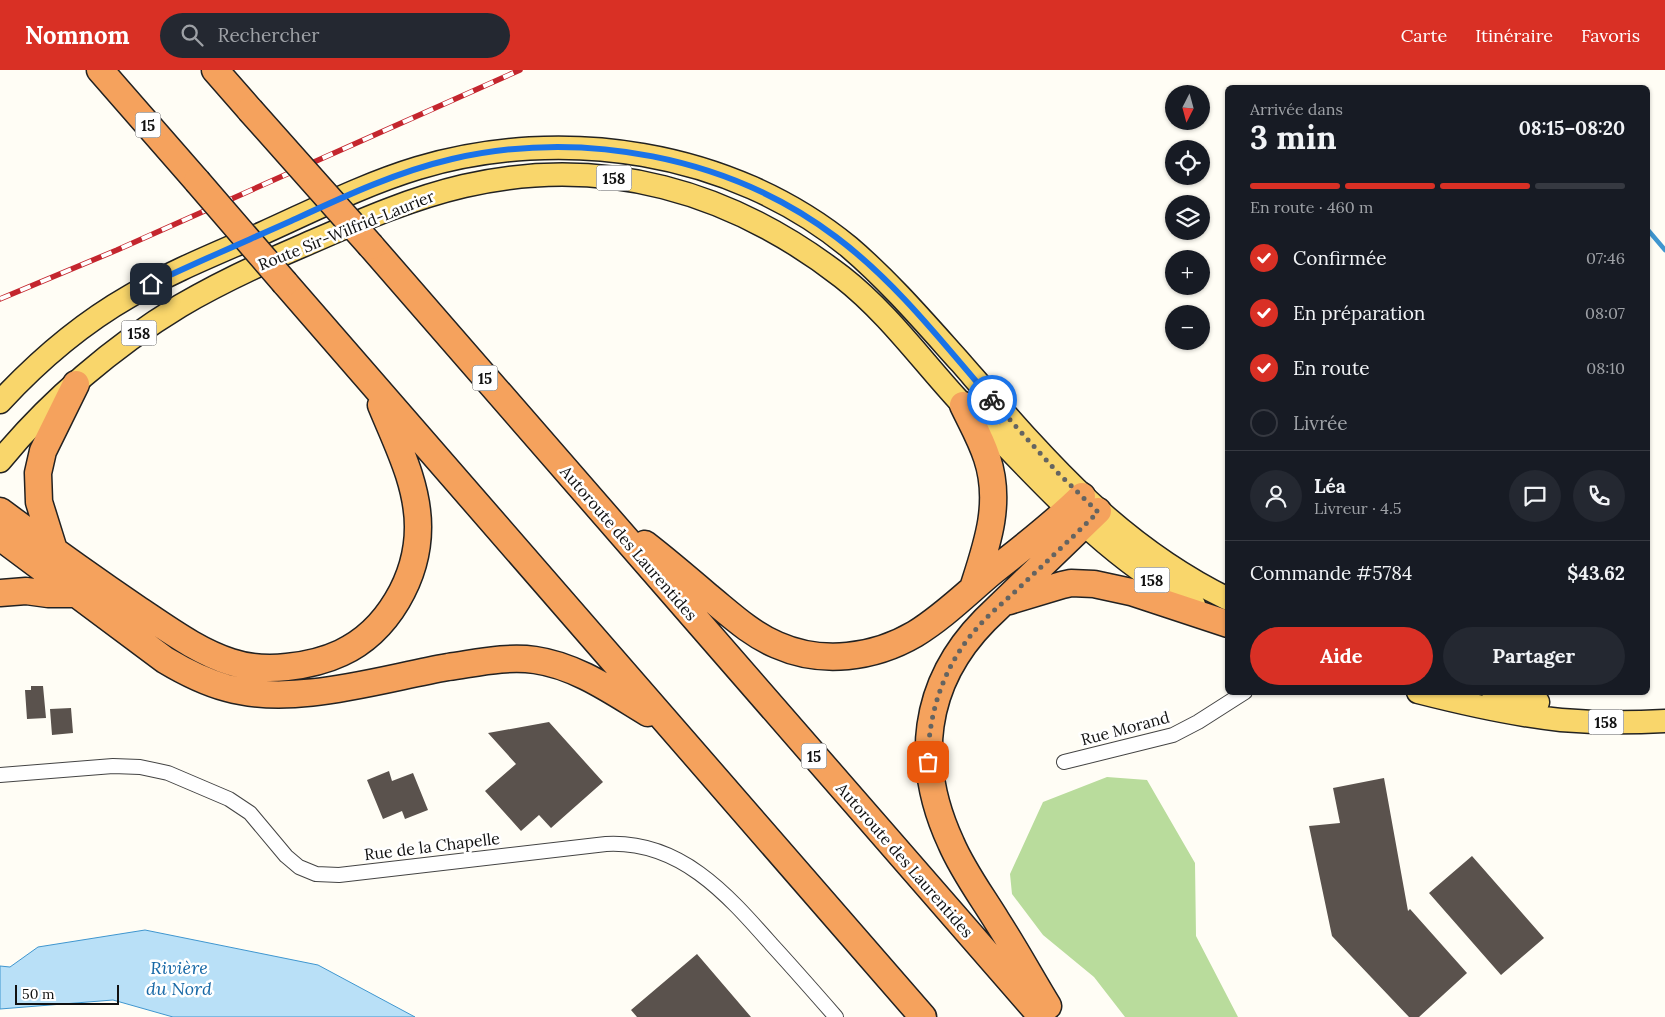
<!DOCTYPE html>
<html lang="fr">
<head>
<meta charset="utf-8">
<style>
	:root { --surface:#171b24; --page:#242831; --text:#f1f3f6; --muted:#9ea1a6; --line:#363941; --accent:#d93025 }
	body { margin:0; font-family:Lora,serif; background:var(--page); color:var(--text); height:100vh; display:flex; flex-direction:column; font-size:19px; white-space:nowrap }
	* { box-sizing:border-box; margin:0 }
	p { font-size:16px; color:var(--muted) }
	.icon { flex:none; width:28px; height:28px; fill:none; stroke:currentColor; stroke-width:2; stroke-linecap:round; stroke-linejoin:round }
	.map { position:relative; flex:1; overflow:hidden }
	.details { position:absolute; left:1225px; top:15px; width:425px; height:610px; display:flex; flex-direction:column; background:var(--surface); border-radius:8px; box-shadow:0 1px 4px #0004 }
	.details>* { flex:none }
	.needle { width:32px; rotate:186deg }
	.controls { position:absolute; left:1165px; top:15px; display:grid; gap:10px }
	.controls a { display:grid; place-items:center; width:45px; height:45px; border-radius:50%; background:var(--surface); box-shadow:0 1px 4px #0004; font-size:25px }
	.scale { position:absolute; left:15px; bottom:12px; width:104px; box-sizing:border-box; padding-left:5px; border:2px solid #111; border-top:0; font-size:14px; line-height:18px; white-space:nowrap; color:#111; -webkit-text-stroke:4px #fff; paint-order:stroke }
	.pin { position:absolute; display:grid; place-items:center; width:42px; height:42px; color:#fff; margin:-21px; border-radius:10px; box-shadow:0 2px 8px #0006 }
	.courier { position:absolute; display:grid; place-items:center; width:50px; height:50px; margin:-25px; border:4px solid #1a73e8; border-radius:50%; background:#fff; color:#222; box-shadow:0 1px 6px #0007 }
	.head em { font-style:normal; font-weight:700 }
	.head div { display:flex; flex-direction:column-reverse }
	.head { display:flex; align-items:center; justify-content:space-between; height:85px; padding:0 25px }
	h1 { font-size:32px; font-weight:700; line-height:38px }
	.bar { display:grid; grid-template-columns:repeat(4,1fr); gap:8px 5px; align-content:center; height:60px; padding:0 25px }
	.bar i { height:6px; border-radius:4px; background:var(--line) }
	.bar .on { background:var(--accent) }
	.bar p { grid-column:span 4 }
	.line { display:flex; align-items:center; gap:12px; padding:0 25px; border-top:1px solid var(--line) }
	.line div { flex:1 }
	.round { display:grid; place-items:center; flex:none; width:52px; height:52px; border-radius:26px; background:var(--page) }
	ol { padding:0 25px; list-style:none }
	li { display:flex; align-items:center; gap:15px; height:55px }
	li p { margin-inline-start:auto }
	li .icon { padding:5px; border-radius:50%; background:var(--accent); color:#fff; stroke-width:4 }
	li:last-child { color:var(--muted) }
	li i { width:28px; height:28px; border:2px solid var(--line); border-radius:50% }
	.primary-button { display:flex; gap:10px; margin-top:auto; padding:10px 25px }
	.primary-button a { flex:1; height:58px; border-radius:30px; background:var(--accent); color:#fff; font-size:20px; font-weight:700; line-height:58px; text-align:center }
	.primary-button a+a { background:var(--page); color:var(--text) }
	header { display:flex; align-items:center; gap:30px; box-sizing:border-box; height:70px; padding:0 25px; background:var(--accent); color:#fff }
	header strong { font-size:24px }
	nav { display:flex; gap:28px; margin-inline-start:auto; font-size:18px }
	.search { width:350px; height:45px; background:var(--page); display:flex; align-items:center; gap:12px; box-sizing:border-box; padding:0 18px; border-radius:28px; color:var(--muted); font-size:19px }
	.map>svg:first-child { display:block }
	.forest { fill:#b9dc9c }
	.water { fill:#b9e0f7; stroke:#3f96cf }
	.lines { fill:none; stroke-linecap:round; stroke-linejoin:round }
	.stream { stroke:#3f96cf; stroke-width:4.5 }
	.building { fill:#5a524d }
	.street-casing { stroke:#444; stroke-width:16 }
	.primary-casing { stroke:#222; stroke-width:25 }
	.highway-casing { stroke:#222; stroke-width:29 }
	.street { stroke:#fff; stroke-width:14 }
	.primary { stroke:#f9d66b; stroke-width:22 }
	.highway { stroke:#f5a25d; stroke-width:26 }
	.rail-casing { stroke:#c4262e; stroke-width:5.5 }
	.rail { stroke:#fff; stroke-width:4; stroke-dasharray:11; stroke-linecap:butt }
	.highway-bridge-casing { stroke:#222; stroke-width:29; stroke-linecap:butt }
	.highway-bridge { stroke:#f5a25d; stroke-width:26 }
	.done { stroke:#646461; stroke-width:5; stroke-dasharray:0 9 }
	.route { stroke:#1a73e8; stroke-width:6 }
	.labels { text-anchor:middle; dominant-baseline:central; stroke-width:5; stroke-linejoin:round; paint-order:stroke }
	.shield { fill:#fff; stroke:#585858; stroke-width:1 }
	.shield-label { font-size:15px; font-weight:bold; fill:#111 }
	.street-label { font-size:16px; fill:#111; stroke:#fff }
	.water-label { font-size:18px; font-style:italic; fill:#1768a6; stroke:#fff }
</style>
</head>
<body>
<header>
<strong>Nomnom</strong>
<div class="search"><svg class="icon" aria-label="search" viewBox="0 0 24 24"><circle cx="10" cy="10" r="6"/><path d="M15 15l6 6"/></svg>Rechercher</div>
<nav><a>Carte</a><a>Itinéraire</a><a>Favoris</a></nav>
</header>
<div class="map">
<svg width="1665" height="947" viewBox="0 0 1665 947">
	<rect width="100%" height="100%" fill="#fffdf5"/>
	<path class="forest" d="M1107,707L1147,710L1195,793L1196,866L1238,947H1125L1094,907L1043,865L1012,824L1010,804L1043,732Z"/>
	<path class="water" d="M145,860L318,895L415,947H173L113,930L0,939V896L10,897L38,877Z"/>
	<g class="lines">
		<path class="stream" d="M1648,160L1665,180"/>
	</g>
	<path class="building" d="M31,616H43L46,648L27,649L25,620H31Z
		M71,638L73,663L52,665L50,639Z
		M549,652L603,712L551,758L539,745L521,761L485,721L516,694L488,663Z
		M389,701L392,711L413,703L428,740L405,749L402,741L383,749L367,710Z
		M1384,708L1408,841L1410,839L1467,903L1419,947H1409L1332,866L1309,756L1340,753L1333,718Z
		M1472,786L1544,868L1501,905L1429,823Z
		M697,884L751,947H637L631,940Z"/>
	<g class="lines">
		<g class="street-casing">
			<path id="street" d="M1064,692L1173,665L1198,652L1245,622
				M0,705L113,696L140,697L168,703L229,729L250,743L286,786L299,797L316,804L339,805L606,774C680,770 727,824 772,875C794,899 815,923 836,947"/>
		</g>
		<g class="primary-casing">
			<path id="primary" d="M0,332C38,291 81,254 130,226C172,201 218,183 263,163C314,140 365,114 418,98C562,55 731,80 849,177C890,212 925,253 961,293C1042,386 1114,473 1228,529
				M0,391C49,331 114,276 180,236C219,213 260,194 302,176C355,153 408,129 464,116C603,84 731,121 842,207C888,243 922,291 961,333C974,347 990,359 1003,373C1064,437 1116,491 1194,535
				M1418,622C1465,634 1513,645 1561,650C1596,653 1630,653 1665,651
				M1493,622L1538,632"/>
		</g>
		<g class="highway-casing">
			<path id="highway" d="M100,0L197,111
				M215,0L250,40
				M371,176L1042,947
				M285,213L923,947
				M963,335C971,352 981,369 987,388C1002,433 987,475 973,518
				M0,441C46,475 92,508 139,540C168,559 197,581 231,592C249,598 268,599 287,597C306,595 324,591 341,583C388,561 418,507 418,457C418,414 397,374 381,335
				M0,467L165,590C185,602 205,612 227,618C294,637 380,609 448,597C477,593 506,586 535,590C577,596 613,622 648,643
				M645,474C667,491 688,509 709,527C731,545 751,564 777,575C822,595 874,588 915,564C943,547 967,523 992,502C1022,478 1054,454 1082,426
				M54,480L39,432L38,403L43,381L76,314
				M0,523L26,521L48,524H75
				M1009,531L1062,515L1071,513L1094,514L1131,522L1228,554
				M1048,936C1031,908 1015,879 997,851C981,825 963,801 951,773C914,693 922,614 985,550L1098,441"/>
		</g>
		<use href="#street" class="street"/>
		<use href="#primary" class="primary"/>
		<use href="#highway" class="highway"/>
		<g class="rail-casing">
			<path id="rail" d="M0,229L117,180L520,0"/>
		</g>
		<use href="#rail" class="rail"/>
		<g class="highway-bridge-casing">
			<path id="highway-bridge" d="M250,40L371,176
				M197,111L285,213"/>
		</g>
		<use href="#highway-bridge" class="highway-bridge"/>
	</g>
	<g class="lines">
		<path class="done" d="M928,692C928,643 944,595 977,558C989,544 1004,532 1018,519C1045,493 1072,468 1098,442L1058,403L992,330"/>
		<path class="route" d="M151,214C197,192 244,172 291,151C343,127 396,102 452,89C582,59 729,86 836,167C896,212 943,273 992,330"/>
	</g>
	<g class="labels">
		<g class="shield">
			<rect x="135.5" y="42.5" width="25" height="25" rx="4"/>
			<rect x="596.5" y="95.5" width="35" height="25" rx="4"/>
			<rect x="121.5" y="250.5" width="35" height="25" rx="4"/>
			<rect x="472.5" y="295.5" width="25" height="25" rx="4"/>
			<rect x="1134.5" y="497.5" width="35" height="25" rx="4"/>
			<rect x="1588.5" y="639.5" width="35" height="25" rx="4"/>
			<rect x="801.5" y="673.5" width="25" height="25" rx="4"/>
		</g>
		<g class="shield-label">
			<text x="148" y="55">15</text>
			<text x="614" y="108">158</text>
			<text x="139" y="263">158</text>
			<text x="485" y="308">15</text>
			<text x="1152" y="510">158</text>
			<text x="1606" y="652">158</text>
			<text x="814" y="686">15</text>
		</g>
		<g class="street-label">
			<text transform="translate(346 160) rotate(-22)">Route Sir-Wilfrid-Laurier</text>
			<text transform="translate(629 473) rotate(49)">Autoroute des Laurentides</text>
			<text transform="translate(1125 658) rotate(-15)">Rue Morand</text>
			<text transform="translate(432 776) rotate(-7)">Rue de la Chapelle</text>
			<text transform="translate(905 790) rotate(49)">Autoroute des Laurentides</text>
		</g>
		<g class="water-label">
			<text x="179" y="897">Rivière<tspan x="179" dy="21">du Nord</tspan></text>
		</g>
	</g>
</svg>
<div class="controls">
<a><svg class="needle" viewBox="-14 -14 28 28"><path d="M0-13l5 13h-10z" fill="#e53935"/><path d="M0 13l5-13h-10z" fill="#9ea1a6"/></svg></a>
<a><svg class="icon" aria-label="locate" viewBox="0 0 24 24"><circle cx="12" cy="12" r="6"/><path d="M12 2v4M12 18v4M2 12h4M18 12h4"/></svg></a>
<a><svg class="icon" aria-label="layers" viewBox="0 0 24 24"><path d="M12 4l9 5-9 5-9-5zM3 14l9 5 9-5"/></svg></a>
<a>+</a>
<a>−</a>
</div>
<div class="scale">50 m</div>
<div class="pin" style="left:928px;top:692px;background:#ea580c"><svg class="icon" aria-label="bag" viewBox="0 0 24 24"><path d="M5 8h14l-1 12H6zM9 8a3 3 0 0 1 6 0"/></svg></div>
<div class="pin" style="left:151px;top:214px;background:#1f2937"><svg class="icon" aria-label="home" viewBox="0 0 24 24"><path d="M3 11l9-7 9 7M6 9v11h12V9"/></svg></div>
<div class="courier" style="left:992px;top:330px"><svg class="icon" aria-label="bike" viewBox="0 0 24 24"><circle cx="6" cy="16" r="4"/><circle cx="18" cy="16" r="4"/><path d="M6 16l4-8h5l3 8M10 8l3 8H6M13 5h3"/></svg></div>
<section class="details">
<div class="head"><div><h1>3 min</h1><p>Arrivée dans</p></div><em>08:15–08:20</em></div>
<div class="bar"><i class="on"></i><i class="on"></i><i class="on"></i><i></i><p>En route · 460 m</p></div>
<ol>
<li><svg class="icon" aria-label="check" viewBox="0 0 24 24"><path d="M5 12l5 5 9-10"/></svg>Confirmée<p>07:46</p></li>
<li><svg class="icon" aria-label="check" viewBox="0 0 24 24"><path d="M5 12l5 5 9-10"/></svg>En préparation<p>08:07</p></li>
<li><svg class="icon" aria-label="check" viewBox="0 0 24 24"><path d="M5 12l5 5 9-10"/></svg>En route<p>08:10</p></li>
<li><i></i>Livrée</li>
</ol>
<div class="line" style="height:90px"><a class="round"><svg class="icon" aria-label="person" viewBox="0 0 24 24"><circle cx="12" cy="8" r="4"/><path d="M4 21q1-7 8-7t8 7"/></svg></a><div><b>Léa</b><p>Livreur · 4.5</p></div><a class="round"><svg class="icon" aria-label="chat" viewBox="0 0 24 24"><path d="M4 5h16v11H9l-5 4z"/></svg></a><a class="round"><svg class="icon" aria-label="phone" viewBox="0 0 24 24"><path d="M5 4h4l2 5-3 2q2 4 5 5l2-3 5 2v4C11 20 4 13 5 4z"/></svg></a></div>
<div class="line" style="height:65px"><div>Commande #5784</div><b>$43.62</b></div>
<div class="primary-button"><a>Aide</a><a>Partager</a></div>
</section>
</div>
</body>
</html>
